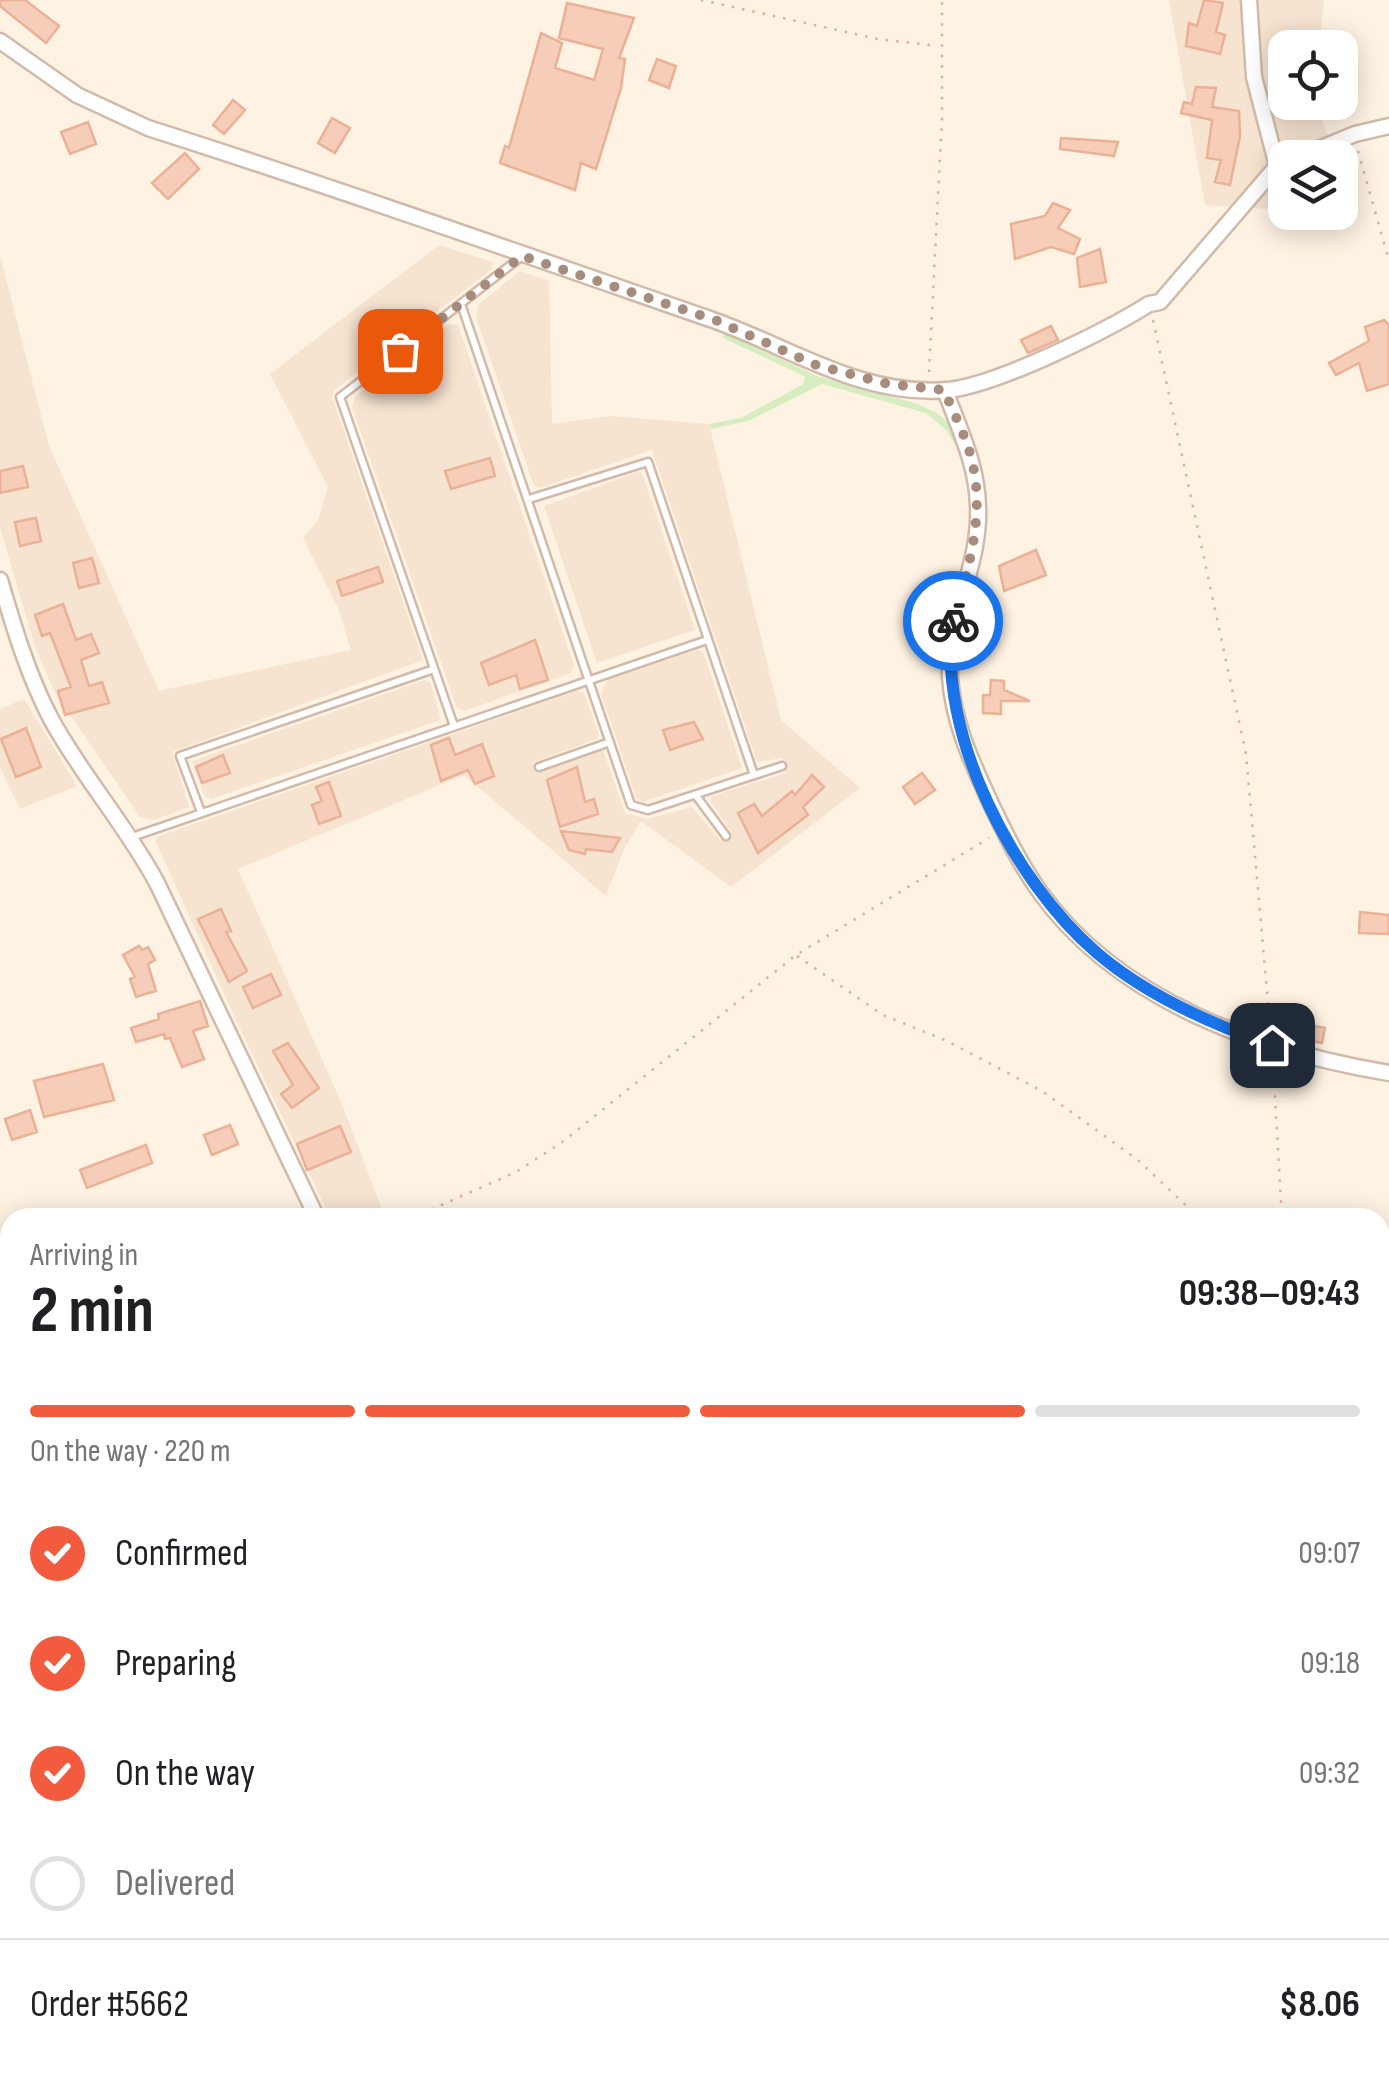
<!DOCTYPE html>
<html lang="en">
<head>
<meta charset="utf-8">
<style>
	:root { --surface:#fff; --page:#f6f6f6; --text:#202124; --muted:#757577; --line:#e0e0e0; --accent:#f25b3e }
	body { margin:0; font-family:"Sofia Sans Condensed",sans-serif; background:var(--page); color:var(--text); height:100vh; display:flex; flex-direction:column; font-size:38px; white-space:nowrap }
	* { box-sizing:border-box; margin:0 }
	p { font-size:32px; color:var(--muted) }
	.icon { flex:none; width:55px; height:55px; fill:none; stroke:currentColor; stroke-width:2; stroke-linecap:round; stroke-linejoin:round }
	.map { position:relative; flex:1; overflow:hidden }
	.sheet { position:absolute; left:0px; top:1208px; width:1390px; height:882px; display:flex; flex-direction:column; background:var(--surface); border-radius:30px 30px 0 0; box-shadow:0 5px 25px #0003 }
	.sheet>* { flex:none }
	.fabs { position:absolute; left:1268px; top:30px; display:grid; gap:20px }
	.fabs a { display:grid; place-items:center; width:90px; height:90px; border-radius:20px; background:var(--surface); box-shadow:0 5px 25px #0003; font-size:50px }
	.pin { position:absolute; display:grid; place-items:center; width:85px; height:85px; color:#fff; margin:-42px; border-radius:20px; box-shadow:0 5px 15px #0006 }
	.courier { position:absolute; display:grid; place-items:center; width:100px; height:100px; margin:-50px; border:8px solid #1a73e8; border-radius:50%; background:#fff; color:#222; box-shadow:0 2px 12px #0007 }
	.overview em { font-style:normal; font-weight:700 }
	.overview div { display:flex; flex-direction:column-reverse }
	.overview { display:flex; align-items:center; justify-content:space-between; height:170px; padding:0 30px }
	h1 { font-size:65px; font-weight:700; line-height:75px }
	.bar { display:grid; grid-template-columns:repeat(4,1fr); gap:15px 10px; align-content:center; height:120px; padding:0 30px }
	.bar i { height:12px; border-radius:8px; background:var(--line) }
	.bar .current { background:var(--accent) }
	.bar p { grid-column:span 4 }
	.line { display:flex; align-items:center; gap:25px; padding:0 30px; border-top:2px solid var(--line) }
	.line div { flex:1 }
	ol { padding:0 30px; list-style:none }
	li { display:flex; align-items:center; gap:30px; height:110px }
	li p { margin-inline-start:auto }
	li .icon { padding:10px; border-radius:50%; background:var(--accent); color:#fff; stroke-width:4 }
	li:last-child { color:var(--muted) }
	li i { width:55px; height:55px; border:5px solid var(--line); border-radius:50% }
	.map>svg:first-child { display:block }
	.residential { fill:#f6e3d0 }
	.education { fill:#efdffa }
	.green { fill:#d5edc0 }
	.lines { fill:none; stroke-linecap:round; stroke-linejoin:round }
	.stream { stroke:#9bd6dc; stroke-width:5 }
	.building { fill:#f6cdb8; stroke:#eab197; stroke-width:2.5 }
	.lane-casing { stroke:#d2baaa; stroke-width:11 }
	.street-casing { stroke:#d2baaa; stroke-width:19 }
	.path { stroke:#dbb09b; stroke-width:2.5; stroke-dasharray:2.5 8; stroke-linecap:butt }
	.lane { stroke:#fff; stroke-width:6 }
	.street { stroke:#fff; stroke-width:14 }
	.done { stroke:#a78c7d; stroke-width:10; stroke-dasharray:0 18 }
	.route { stroke:#1a73e8; stroke-width:12 }
</style>
</head>
<body>
<div class="map">
<svg width="1389" height="2089" viewBox="0 0 1389 2089">
	<rect width="100%" height="100%" fill="#fef2e3"/>
	<path class="residential" d="M1169,0H1324L1319,47L1285,48V102L1315,103L1337,157L1285,158V210L1205,205Z
		M439,245L493,262L491,270L334,390L332,397L423,660L172,752L189,807L154,820L140,817L55,693L34,644L0,527V256L49,446L159,691L351,650L338,608L303,538L318,520L328,487L270,374Z
		M520,271L549,281L552,424L610,416L709,424L781,720L860,788L731,887L641,821L624,849L606,896L464,775L238,869L343,1107L385,1217H330L235,1018L156,842L157,837L577,691L584,693L599,735L597,739L534,762L537,773L603,750L625,813L647,819L692,807L720,840L731,832L710,801L712,796L786,773L782,758L757,762L652,450L539,488L534,486L476,317L478,305Z
		M448,324L458,325L574,666L571,673L464,711L457,708L352,407L355,397Z
		M638,472L642,473L695,630L597,663L544,506Z
		M697,650L703,652L742,768L643,802L636,798L601,693L607,680Z
		M425,680L430,682L441,720L211,799L205,797L192,761Z
		M24,699L77,786L20,809L0,767V709Z
		M483,2080H671L670,2089H482Z"/>
	<path class="education" d="M0,1427H10V1588L0,1545Z"/>
	<path class="green" d="M724,333L817,376L915,403L937,413L957,430L964,449L957,448L946,430L926,413L822,384L748,421L710,429L709,424L741,418L802,385L806,377L723,338Z"/>
	<g class="lines">
		<path class="stream" d="M0,1847L10,1865
			M151,2080L157,2089"/>
	</g>
	<path class="building" d="M0,0H25L59,26L46,43L0,6Z
		M1204,0L1223,3L1216,32L1225,35L1220,54L1186,46L1189,23L1197,26Z
		M567,3L634,18L619,58L625,59L621,88L596,169L581,163L575,190L500,163L505,146L509,148L541,33L562,43L555,68L594,80L603,49L559,38Z
		M657,59L676,66L669,88L649,80Z
		M1196,87L1216,88L1212,107L1239,111L1240,136L1230,185L1215,182L1221,160L1207,158L1212,120L1181,113L1184,102L1192,104Z
		M233,100L245,110L224,134L213,125Z
		M332,118L350,128L335,153L318,143Z
		M88,122L96,144L70,154L61,132Z
		M1061,138L1118,142L1114,156L1060,149Z
		M185,153L199,169L168,199L152,183Z
		M1053,203L1070,210L1058,228L1080,239L1074,254L1051,247L1015,259L1011,224L1045,216Z
		M1100,249L1106,282L1080,287L1077,258Z
		M1384,320L1389,325V384L1367,391L1359,363L1336,375L1329,363L1369,341L1365,327Z
		M1051,326L1058,340L1028,353L1021,340Z
		M490,458L495,476L451,489L445,471Z
		M23,466L28,487L0,493V471Z
		M36,518L41,541L20,546L15,522Z
		M1036,550L1046,575L1004,591L999,566Z
		M92,558L99,583L79,588L73,563Z
		M378,567L383,582L342,596L337,581Z
		M63,604L76,640L91,634L99,653L81,660L89,686L102,682L109,703L65,715L58,691L71,687L50,633L42,636L35,615Z
		M535,640L548,680L520,689L516,675L489,685L481,663Z
		M991,680L1004,681V690L1030,701H1001V714L983,713V695H990Z
		M694,722L703,739L670,750L663,730Z
		M26,728L41,767L16,777L1,739Z
		M449,738L455,755L482,744L494,776L475,784L468,770L441,781L431,745Z
		M223,755L230,773L202,783L196,767Z
		M577,767L585,802L594,799L598,814L560,827L547,780Z
		M922,773L935,790L915,804L903,787Z
		M812,775L824,787L803,807L808,815L758,853L738,813L754,804L762,816L792,791L795,795Z
		M329,782L341,816L319,824L312,805L322,801L316,787Z
		M561,831L620,838L612,852L586,849L585,854L569,850Z
		M221,909L231,931L226,932L247,971L229,982L198,919Z
		M1360,912L1389,915V934L1359,933Z
		M139,946L142,950L148,947L155,960L148,964L156,991L136,997L130,979L135,977L123,955Z
		M271,974L281,995L253,1008L243,987Z
		M200,1001L208,1026L193,1031L204,1059L182,1067L170,1038L165,1039L164,1034L136,1042L131,1028L159,1019L158,1014Z
		M1294,1022L1325,1028L1322,1043L1291,1037Z
		M288,1043L319,1088L292,1108L281,1094L293,1085L273,1051Z
		M103,1064L114,1100L44,1117L34,1081Z
		M30,1110L37,1132L12,1140L5,1119Z
		M230,1125L238,1144L212,1155L204,1135Z
		M340,1126L351,1152L307,1170L297,1144Z
		M146,1145L152,1163L87,1188L80,1170Z"/>
	<g class="lines">
		<g class="lane-casing">
			<path id="lane" d="M461,304L631,805L648,810L782,766
				M529,499L648,462L754,775
				M454,726L340,397L521,257
				M539,767L610,742
				M697,797L726,836
				M201,812L180,756L434,669
				M132,837L707,640"/>
		</g>
		<g class="street-casing">
			<path id="street" d="M1249,0L1254,77L1277,166
				M0,41L77,95L148,128C336,188 523,254 710,319C786,345 862,398 948,390C997,385 1106,331 1149,304L1160,302L1277,166L1285,162
				M1297,158L1355,134L1389,126
				M945,390C959,429 977,464 978,506C981,565 947,617 950,677C953,723 973,765 992,806C1006,835 1021,866 1040,892C1118,1001 1262,1052 1389,1073
				M0,580C14,628 28,675 51,719C82,776 126,825 157,883L317,1218
				M0,1300L10,1318
				M0,1911H10
				M722,2080L749,2089
				M472,2089L474,2080"/>
		</g>
		<path class="path" d="M701,0L878,39L938,46
			M1358,151L1389,261
			M1153,320L1246,754L1270,1026
			M929,372L942,118V0
			M797,956L883,1015L947,1041L1042,1091L1138,1160L1199,1218
			M1273,1064L1282,1218
			M412,1218L516,1172L561,1143L796,955L989,838
			M1326,1218H1329
			M1380,1222L1389,1224
			M1380,1981L1389,1987
			M1311,2080V2089
			M282,2089L283,2080
			M676,2089V2080"/>
		<use href="#lane" class="lane"/>
		<use href="#street" class="street"/>
	</g>
	<g class="lines">
		<path class="done" d="M400,351L522,256L715,320L816,365L888,384L944,390C953,412 965,434 971,457C986,514 969,566 953,621"/>
		<path class="route" d="M953,621C936,732 1013,881 1097,953C1146,995 1211,1024 1272,1045"/>
	</g>
</svg>
<div class="fabs">
<a><svg class="icon" aria-label="locate" viewBox="0 0 24 24"><circle cx="12" cy="12" r="6"/><path d="M12 2v4M12 18v4M2 12h4M18 12h4"/></svg></a>
<a><svg class="icon" aria-label="layers" viewBox="0 0 24 24"><path d="M12 4l9 5-9 5-9-5zM3 14l9 5 9-5"/></svg></a>
</div>
<div class="pin" style="left:400px;top:351px;background:#ea580c"><svg class="icon" aria-label="bag" viewBox="0 0 24 24"><path d="M5 8h14l-1 12H6zM9 8a3 3 0 0 1 6 0"/></svg></div>
<div class="pin" style="left:1272px;top:1045px;background:#1f2937"><svg class="icon" aria-label="home" viewBox="0 0 24 24"><path d="M3 11l9-7 9 7M6 9v11h12V9"/></svg></div>
<div class="courier" style="left:953px;top:621px"><svg class="icon" aria-label="bike" viewBox="0 0 24 24"><circle cx="6" cy="16" r="4"/><circle cx="18" cy="16" r="4"/><path d="M6 16l4-8h5l3 8M10 8l3 8H6M13 5h3"/></svg></div>
<section class="sheet">
<div class="overview"><div><h1>2 min</h1><p>Arriving in</p></div><em>09:38–09:43</em></div>
<div class="bar"><i class="current"></i><i class="current"></i><i class="current"></i><i></i><p>On the way · 220 m</p></div>
<ol>
<li><svg class="icon" aria-label="check" viewBox="0 0 24 24"><path d="M5 12l5 5 9-10"/></svg>Confirmed<p>09:07</p></li>
<li><svg class="icon" aria-label="check" viewBox="0 0 24 24"><path d="M5 12l5 5 9-10"/></svg>Preparing<p>09:18</p></li>
<li><svg class="icon" aria-label="check" viewBox="0 0 24 24"><path d="M5 12l5 5 9-10"/></svg>On the way<p>09:32</p></li>
<li><i></i>Delivered</li>
</ol>
<div class="line" style="height:130px"><div>Order #5662</div><b>$8.06</b></div>
</section>
</div>
</body>
</html>
